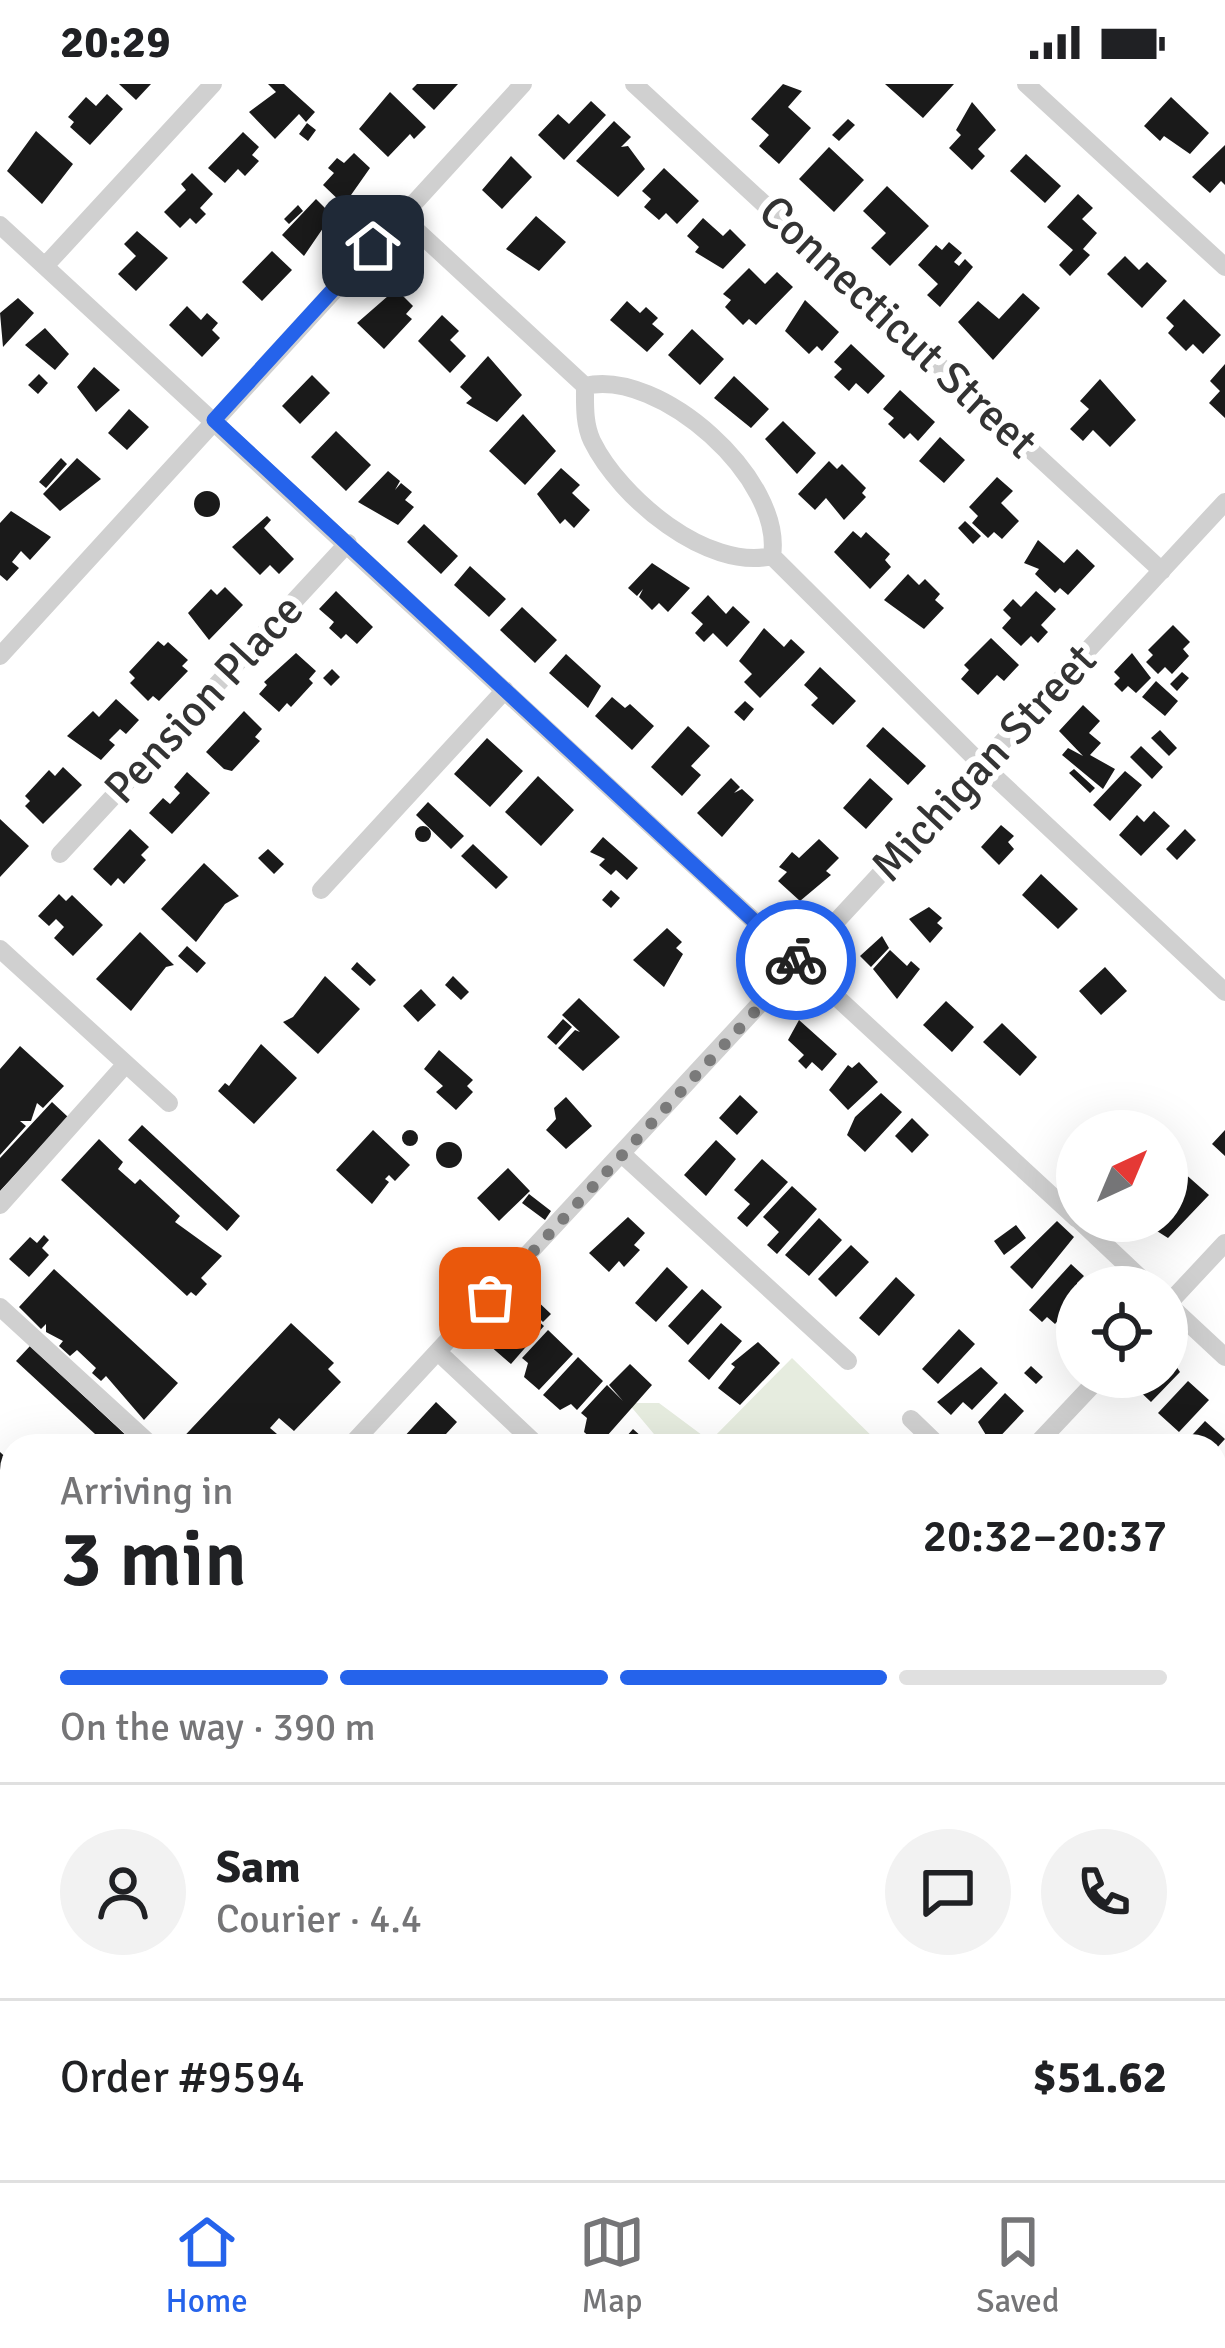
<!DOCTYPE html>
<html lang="en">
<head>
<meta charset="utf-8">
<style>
	:root { --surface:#fff; --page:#f2f2f2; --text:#202124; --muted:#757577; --line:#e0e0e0; --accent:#2563eb }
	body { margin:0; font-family:Signika,sans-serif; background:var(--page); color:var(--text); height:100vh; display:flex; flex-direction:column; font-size:45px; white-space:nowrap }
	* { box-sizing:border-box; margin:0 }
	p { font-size:39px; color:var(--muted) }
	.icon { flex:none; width:66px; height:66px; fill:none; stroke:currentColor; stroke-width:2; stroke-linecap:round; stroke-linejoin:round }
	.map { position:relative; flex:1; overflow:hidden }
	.side { position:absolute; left:0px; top:1350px; width:1227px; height:747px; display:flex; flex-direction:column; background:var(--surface); border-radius:36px 36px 0 0; box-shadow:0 12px 48px #0002 }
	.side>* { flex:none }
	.needle { width:78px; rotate:44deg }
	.fabs { position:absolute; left:1056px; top:1026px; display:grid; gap:24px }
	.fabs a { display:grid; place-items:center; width:132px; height:132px; border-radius:50%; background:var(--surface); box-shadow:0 12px 48px #0002; font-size:60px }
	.pin { position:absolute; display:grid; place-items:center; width:102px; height:102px; color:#fff; margin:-51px; border-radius:24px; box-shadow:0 6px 18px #0006 }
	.courier { position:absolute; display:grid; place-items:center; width:120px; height:120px; margin:-60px; border:9px solid #2563eb; border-radius:50%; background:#fff; color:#222; box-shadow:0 3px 15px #0007 }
	.head em { font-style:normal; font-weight:600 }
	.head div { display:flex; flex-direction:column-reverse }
	.head { display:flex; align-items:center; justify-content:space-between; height:204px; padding:0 60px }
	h1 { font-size:78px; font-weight:600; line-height:90px }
	.bar { display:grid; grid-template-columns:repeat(4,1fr); gap:18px 12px; align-content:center; height:144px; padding:0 60px }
	.bar i { height:15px; border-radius:9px; background:var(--line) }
	.bar .selected { background:var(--accent) }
	.bar p { grid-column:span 4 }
	.line { display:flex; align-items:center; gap:30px; padding:0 60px; border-top:3px solid var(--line) }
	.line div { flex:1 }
	.round { display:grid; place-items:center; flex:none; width:126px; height:126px; border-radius:63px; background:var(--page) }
	.status { display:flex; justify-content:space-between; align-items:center; height:84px; padding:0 60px; background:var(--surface); direction:ltr }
	.status svg { height:33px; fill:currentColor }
	.menu { display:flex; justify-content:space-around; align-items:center; height:168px; border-top:3px solid var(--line); background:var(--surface); font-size:33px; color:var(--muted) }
	.menu a { display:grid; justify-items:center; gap:6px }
	.menu .selected { color:var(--accent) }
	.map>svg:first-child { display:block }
	.green { fill:#e6ecdf }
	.building { fill:#1a1a1a }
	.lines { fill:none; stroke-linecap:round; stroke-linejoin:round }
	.minor { stroke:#d0d0d0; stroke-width:18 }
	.primary { stroke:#ababab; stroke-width:30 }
	.done { stroke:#7a7a7a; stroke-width:12; stroke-dasharray:0 21.6 }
	.route { stroke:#2563eb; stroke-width:15 }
	.labels { text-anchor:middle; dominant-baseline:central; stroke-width:12; stroke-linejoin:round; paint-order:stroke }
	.street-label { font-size:45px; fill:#333; stroke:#fff }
</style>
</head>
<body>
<div class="status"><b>20:29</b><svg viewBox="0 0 49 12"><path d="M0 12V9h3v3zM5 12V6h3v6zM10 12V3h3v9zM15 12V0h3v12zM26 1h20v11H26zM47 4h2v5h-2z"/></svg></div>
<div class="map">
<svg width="1225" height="2096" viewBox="0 0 1225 2096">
	<rect width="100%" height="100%" fill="#fff"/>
	<path class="green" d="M792,1274L882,1362H664L628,1319H659L710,1357Z
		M39,2085H378L389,2096H31Z"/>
	<path class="building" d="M119,0H151L136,16Z
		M268,0H284L315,28L306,38L299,30L275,55L249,28L276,8Z
		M417,0H458L434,26L412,5Z
		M783,0L802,7L788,23L811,44L779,80L759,62L769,51L751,35Z
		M885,0H954L923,34Z
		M390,8L426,43L414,55L410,50L388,73L359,45Z
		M107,10L123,25L90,61L70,43L74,38L68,33L86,13L96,22Z
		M1171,13L1209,49L1190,70L1164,52L1160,57L1144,42Z
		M591,17L606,31L564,76L538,51L558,30L569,40Z
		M972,18L996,46L978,65L985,72L972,86L949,64L961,51L956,46Z
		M848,35L855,41L839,57L832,51Z
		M614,37L631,53L621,63L628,62L645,85L618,113L576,77Z
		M307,39L316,46L308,57L299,50Z
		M36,47L73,80L42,120L7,87Z
		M243,48L259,63L252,71L259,77L245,92L238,85L225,99L208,84Z
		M1225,61V101L1221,97L1210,109L1192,93Z
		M829,63L864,96L834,128L799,95Z
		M354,69L370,84L344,121L323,101L334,89L328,84L337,74L344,79Z
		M1026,70L1061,102L1045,119L1010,87Z
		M511,72L532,93L502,125L482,106Z
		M664,84L699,117L677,140L666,129L659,136L644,123L651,115L642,107Z
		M192,89L213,110L200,124L206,130L196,140L190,134L180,144L164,128L186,106L181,100Z
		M887,102L929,142L890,182L871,164L886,149L863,127Z
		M1078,110L1093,124L1082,135L1097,149L1083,165L1090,171L1070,192L1059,181L1073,166L1047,143Z
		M316,115L332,131L304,172L282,151Z
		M298,121L303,127L289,140L284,135Z
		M536,132L566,158L539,187L506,165Z
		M703,134L723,152L730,145L746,161L723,185L695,168L699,163L687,152Z
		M137,147L168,174L136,207L118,190L136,172L124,160Z
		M949,158L962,169L954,178L959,182L965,175L973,183L940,223L927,211L938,200L918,181L936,161L942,166Z
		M272,167L292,186L262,217L242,198Z
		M1125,172L1139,186L1147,178L1167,197L1142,224L1107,190Z
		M749,184L765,200L777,188L793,203L756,241L749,235L743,241L725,223L731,216L723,210Z
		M396,205L413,222L406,230L412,235L384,265L357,239Z
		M1023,209L1040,224L993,276L958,238L978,217L999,235Z
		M18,214L34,229L3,263L0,229Z
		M1184,215L1221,251L1203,270L1193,260L1186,267L1168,249L1174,242L1166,234Z
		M805,216L839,248L822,267L817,262L809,270L785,247Z
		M627,217L640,229L646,223L658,234L652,240L664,250L647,268L610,236Z
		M187,222L201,236L207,229L218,239L212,246L220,254L202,273L169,241Z
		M442,231L459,247L450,256L466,272L450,289L418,257Z
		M45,244L69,270L55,286L25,261Z
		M692,245L724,275L700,301L668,271Z
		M851,260L885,292L868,310L856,299L849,307L834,293L842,285L834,278Z
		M488,272L522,311L497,338L466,319L472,314L460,303Z
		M1225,280V334L1209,319L1220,307L1210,297Z
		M94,283L120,306L96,328L77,303Z
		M39,290L48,299L38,310L28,301Z
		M312,291L330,309L300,340L282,322Z
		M734,292L769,325L751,344L714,314Z
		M1100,295L1136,336L1110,363L1093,346L1083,357L1070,345L1089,325L1080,317Z
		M900,306L935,338L918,357L910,349L904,355L888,340L894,334L883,325Z
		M129,325L149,343L127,366L108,349Z
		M523,330L556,367L525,401L489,367Z
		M783,337L816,369L797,390L765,355Z
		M336,347L371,381L346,407L311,373Z
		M940,353L965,376L944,399L919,377Z
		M61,374L67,380L46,404L39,398Z
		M77,374L101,395L60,427L43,410Z
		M829,377L837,385L842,380L866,404L862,409L866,413L844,436L826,414L815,426L798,410Z
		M561,384L580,401L572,409L590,426L574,444L565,435L560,440L537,410Z
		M388,387L400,397L395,406L401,399L412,408L405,416L414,423L398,441L358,418Z
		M997,393L1013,407L1001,419L1019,437L1002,455L994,448L988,454L972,439L978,432L969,423Z
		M194 420a13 13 0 1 1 26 0a13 13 0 1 1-26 0Z
		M11,427L51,453L30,476L21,467L12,478L19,484L7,497L0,491V439Z
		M267,432L271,436L264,444L294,475L279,490L270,481L260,491L232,463Z
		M965,437L981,452L973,460L958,444Z
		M424,440L458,472L441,490L407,458Z
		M853,447L861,454L866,448L890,470L885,476L891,483L870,505L834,468Z
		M1038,456L1064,479L1077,465L1095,482L1068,511L1060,504L1055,509L1035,490L1039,485L1024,479Z
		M652,479L690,504L668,528L659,519L652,526L639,513L643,505L637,512L628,504Z
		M470,482L506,515L489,533L454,501Z
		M908,490L919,501L925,495L940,510L935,516L944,524L924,545L884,516Z
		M225,503L243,521L209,556L188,529L211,505L217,511Z
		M336,507L373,543L357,560L346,550L341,555L329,544L334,538L319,525Z
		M1036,507L1056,525L1041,541L1048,548L1038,559L1031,552L1021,562L1002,544L1011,534L1003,526L1013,515L1021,523Z
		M708,511L726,530L733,522L750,538L727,563L713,549L704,558L695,549L703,540L691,529Z
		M522,523L557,556L535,579L500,546Z
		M1173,541L1190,558L1183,565L1189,572L1172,590L1165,583L1158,590L1146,578L1153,571L1148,566Z
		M764,544L784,563L791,555L805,568L760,614L744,598L752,590L739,577Z
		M991,554L1019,581L1004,597L997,591L978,611L961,595L969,586L964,581Z
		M158,557L164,562L168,558L188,576L182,582L188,587L159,617L153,612L148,617L130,599L135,594L129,588Z
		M296,569L316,587L309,595L313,599L291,623L287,619L279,628L259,610L267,601L264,598Z
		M1132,569L1151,594L1136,609L1128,602L1122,608L1114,600L1120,594L1114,588Z
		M566,570L601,602L588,624L549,589Z
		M820,583L856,617L833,641L811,621L818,614L804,601Z
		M332,585L340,593L331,602L323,594Z
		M1182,588L1189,594L1177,607L1170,600Z
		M1156,597L1178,617L1165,632L1142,613Z
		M612,613L625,624L630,620L654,642L632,666L595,632Z
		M116,615L139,636L126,650L120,645L109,656L115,661L101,676L67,652L93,627L99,633Z
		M745,617L754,625L744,637L734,628Z
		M1083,621L1100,637L1089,649L1101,659L1090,671L1115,685L1103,705L1062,671L1068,664L1083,672L1059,647Z
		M244,627L262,645L255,653L260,657L232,687L224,685L206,668Z
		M688,642L710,662L691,682L701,691L682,712L651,683Z
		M883,643L926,682L908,701L866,662Z
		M1160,646L1177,664L1169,672L1151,654Z
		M487,654L523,687L490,723L454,690Z
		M1141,662L1163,683L1152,695L1130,673Z
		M63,683L82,701L43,740L25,722L30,717L25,712L49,686L55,692Z
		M1074,685L1095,704L1090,709L1069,689Z
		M1125,687L1142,701L1110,737L1093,721Z
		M187,688L210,709L172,750L149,729L163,714L170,720L180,709L174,703Z
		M538,692L574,726L541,762L505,728Z
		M731,694L740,703L734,709L742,705L754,716L722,753L697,729Z
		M870,694L893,715L866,745L843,724Z
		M428,718L464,752L451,765L416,731Z
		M1154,727L1170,742L1141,772L1119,751L1137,731L1144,738Z
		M0,735L29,762L0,793Z
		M1001,741L1014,752L1008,758L1014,765L999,781L981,763Z
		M415 750a8 8 0 1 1 16 0a8 8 0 1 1-16 0Z
		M130,745L149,763L141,771L146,776L124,800L118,794L111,802L93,785Z
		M1185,745L1196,756L1177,776L1166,765Z
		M603,753L638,784L627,796L616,786L611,791L599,781L605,775L590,768Z
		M819,755L839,774L826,787L831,791L800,817L778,797L787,788L779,783L792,768L799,774Z
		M473,760L508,793L496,805L461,772Z
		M268,765L284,780L274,790L258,774Z
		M204,779L239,812L225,820L196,858L161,825Z
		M1041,790L1078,825L1058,845L1022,811Z
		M611,806L620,814L611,824L602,816Z
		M59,810L66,817L72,811L103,841L73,872L54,854L64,843L56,835L49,842L38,832Z
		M929,823L942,834L937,839L943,844L930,859L909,835Z
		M667,844L682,858L676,864L683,870L664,903L633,876Z
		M140,848L174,881L166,883L131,927L96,895Z
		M882,852L889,864L871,883L860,872Z
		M187,862L206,879L197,889L178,872Z
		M890,866L907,882L911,877L920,885L897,915L873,885Z
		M357,878L376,896L370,902L351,885Z
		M1105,883L1127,907L1101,931L1079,907Z
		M325,892L360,925L318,970L283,938L293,933Z
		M453,892L469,908L461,916L445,901Z
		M421,905L436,921L418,938L403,922Z
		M579,914L620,953L583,987L558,964L575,946L580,948L562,931Z
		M946,917L974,943L952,968L923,941Z
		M563,935L572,943L556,961L547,953Z
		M799,936L837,970L822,987L812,978L806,985L798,977L804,971L788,956Z
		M1002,939L1037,973L1020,992L983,958Z
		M261,960L297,994L254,1040L218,1007L225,999L229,1002Z
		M20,962L64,1002L43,1024L37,1019L31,1037H20L26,1042L0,1071V985Z
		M439,966L473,996L467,1002L473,1008L456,1026L436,1008L443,1002L424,985Z
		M859,978L878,998L848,1026L829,1006L848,981L852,984Z
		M881,1009L902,1028L865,1068L847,1051L855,1033Z
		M740,1011L758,1028L737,1051L719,1034Z
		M566,1013L592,1042L566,1065L546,1046L556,1035L554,1024Z
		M52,1018L68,1033L0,1107V1074Z
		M912,1034L929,1051L912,1069L895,1052Z
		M142,1041L240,1132L227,1147L128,1056Z
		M402 1054a8 8 0 1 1 16 0a8 8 0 1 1-16 0Z
		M373,1046L410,1081L395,1097L389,1091L385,1095L389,1098L372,1120L336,1086Z
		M1225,1046V1072L1212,1060Z
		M99,1055L123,1078L118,1085L135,1100L140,1095L180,1132L175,1138L222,1172L201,1194L207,1200L196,1212L191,1208L187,1212L61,1096Z
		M716,1056L736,1075L706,1112L684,1091Z
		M436 1071a13 13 0 1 1 26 0a13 13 0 1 1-26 0Z
		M762,1075L788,1098L747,1143L737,1134L750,1120L734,1106Z
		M508,1084L530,1107L499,1137L477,1114Z
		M1183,1088L1209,1111L1168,1154L1141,1137H1167V1105Z
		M792,1102L817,1125L777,1170L767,1161L779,1148L763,1133Z
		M529,1110L551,1127L545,1136L522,1119Z
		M628,1133L645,1149L634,1161L640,1166L624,1183L619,1177L609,1188L589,1169Z
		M819,1134L842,1156L809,1192L785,1171Z
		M1057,1137L1074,1153L1032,1205L1010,1183Z
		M1016,1141L1026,1154L1004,1171L994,1157Z
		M44,1151L49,1156L42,1164L49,1171L29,1193L9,1175L30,1153L37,1159Z
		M851,1161L869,1178L836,1213L818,1195Z
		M1071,1180L1084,1192L1077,1199V1216L1055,1240L1047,1233L1042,1238L1029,1226Z
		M667,1183L688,1203L656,1238L635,1219Z
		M54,1185L178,1299L144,1336L106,1292L101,1297L92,1289L96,1284L77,1266L70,1272L59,1262L63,1257L46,1248V1240L41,1245L19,1223Z
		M896,1193L915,1211L879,1252L859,1234Z
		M702,1205L722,1223L688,1261L668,1242Z
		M532,1212L551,1230L543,1238L524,1220Z
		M522,1223L544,1242L511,1280L489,1261Z
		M291,1239L334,1279L328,1285L341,1298L294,1347L279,1334L270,1344L284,1356L279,1362H175Z
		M721,1239L742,1257L709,1296L688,1277Z
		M959,1245L975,1260L938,1300L922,1285Z
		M548,1246L573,1270L539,1306L524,1293L528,1279L522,1274Z
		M758,1258L780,1279L740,1321L718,1304L735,1283L731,1280Z
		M30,1262L129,1354L122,1362H108L16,1277Z
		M578,1273L603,1297L577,1326L571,1320L560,1326L543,1311Z
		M1170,1273L1180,1288L1151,1318L1132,1300L1139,1293H1167Z
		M630,1280L652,1301L599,1361L584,1348L587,1334L581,1329L607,1301L623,1317L609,1301Z
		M1031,1282L1043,1293L1036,1300L1024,1289Z
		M981,1283L998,1299L972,1326L963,1318L951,1331L937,1318Z
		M1188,1297L1209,1316L1179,1348L1158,1329Z
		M1005,1309L1024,1327L992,1361L978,1338Z
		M436,1318L457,1338L435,1362H409L402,1355Z
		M1205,1337L1225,1355L1215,1366L1182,1362Z
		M633,1345L652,1362H618Z
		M451,1350L456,1355L470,1351L482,1362H440Z
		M0,1368L12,1379V1469L0,1458Z
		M1225,1376V1409L1215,1400V1387Z
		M1215,1694L1225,1703V1714L1215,1725Z
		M1225,1904V1937L1215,1948V1914Z
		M0,1964L7,1970L12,1964V2048L0,2061V1996L4,2000L9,1995L0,1987Z"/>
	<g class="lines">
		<path class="minor" d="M634,0L1162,487
			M1026,0L1225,183
			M401,132L585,302C585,321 584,340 592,357C620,414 707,487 772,472
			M0,141L1077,1135
			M45,182L213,0
			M585,302C660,284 784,395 772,472
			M772,472L982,681L1225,908
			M0,572L523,0
			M60,770L348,459
			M321,806L505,606
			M0,865L169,1019
			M623,1071L848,1277
			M0,1121L125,981
			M1080,1137L1150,1203
			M1167,1219L1225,1273
			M1167,1221L1225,1159
			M0,1223L152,1362
			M438,1268L538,1362
			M911,1335L939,1362
			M350,1362L1225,418
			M1035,1362L1100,1293
			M1215,1629L1225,1638
			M0,1701L12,1690
			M0,1755L12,1744
			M12,1829L2,1846L12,1908
			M1215,1996L1225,1985
			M1215,2061L1225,2078
			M1151,2085L1158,2096
			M733,2096L743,2085
			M1121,2096L1131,2085"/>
		<path class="primary" d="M0,1578L12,1589
			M0,1649L12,1660
			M468,2085L480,2096
			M546,2085L558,2096"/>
	</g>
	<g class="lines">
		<path class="done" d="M490,1214L799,880L796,876"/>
		<path class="route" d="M373,162L214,336L796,876"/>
	</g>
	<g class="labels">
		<g class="street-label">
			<text transform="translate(898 243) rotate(43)">Connecticut Street</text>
			<text transform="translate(204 615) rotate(-47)">Pension Place</text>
			<text transform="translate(984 679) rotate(-47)">Michigan Street</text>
		</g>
	</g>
</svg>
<div class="fabs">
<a><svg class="needle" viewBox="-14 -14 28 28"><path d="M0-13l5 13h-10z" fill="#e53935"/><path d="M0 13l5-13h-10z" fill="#757577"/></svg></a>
<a><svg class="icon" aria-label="locate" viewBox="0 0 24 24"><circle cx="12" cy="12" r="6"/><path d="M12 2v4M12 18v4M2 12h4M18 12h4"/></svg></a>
</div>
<div class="pin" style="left:490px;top:1214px;background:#ea580c"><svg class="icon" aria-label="bag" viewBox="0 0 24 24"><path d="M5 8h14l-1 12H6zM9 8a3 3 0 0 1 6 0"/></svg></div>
<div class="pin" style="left:373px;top:162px;background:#1f2937"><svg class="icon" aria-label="home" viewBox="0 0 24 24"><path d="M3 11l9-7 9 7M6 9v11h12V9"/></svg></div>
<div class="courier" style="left:796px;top:876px"><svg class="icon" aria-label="bike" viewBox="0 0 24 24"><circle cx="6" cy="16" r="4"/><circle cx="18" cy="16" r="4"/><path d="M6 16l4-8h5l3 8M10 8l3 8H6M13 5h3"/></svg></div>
<section class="side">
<div class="head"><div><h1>3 min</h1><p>Arriving in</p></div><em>20:32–20:37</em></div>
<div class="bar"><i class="selected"></i><i class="selected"></i><i class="selected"></i><i></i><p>On the way · 390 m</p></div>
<div class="line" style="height:216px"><a class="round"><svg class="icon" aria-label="person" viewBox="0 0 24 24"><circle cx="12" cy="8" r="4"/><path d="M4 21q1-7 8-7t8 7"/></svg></a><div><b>Sam</b><p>Courier · 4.4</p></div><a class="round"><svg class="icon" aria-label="chat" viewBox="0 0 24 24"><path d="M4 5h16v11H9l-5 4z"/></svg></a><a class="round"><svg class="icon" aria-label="phone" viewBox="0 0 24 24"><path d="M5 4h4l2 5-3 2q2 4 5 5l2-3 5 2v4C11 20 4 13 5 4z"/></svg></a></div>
<div class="line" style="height:156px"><div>Order #9594</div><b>$51.62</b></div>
</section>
</div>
<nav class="menu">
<a class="selected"><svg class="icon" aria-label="home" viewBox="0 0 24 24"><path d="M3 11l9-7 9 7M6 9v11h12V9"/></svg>Home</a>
<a><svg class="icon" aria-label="map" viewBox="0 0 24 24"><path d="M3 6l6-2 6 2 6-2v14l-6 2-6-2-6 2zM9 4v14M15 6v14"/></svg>Map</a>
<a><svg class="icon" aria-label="saved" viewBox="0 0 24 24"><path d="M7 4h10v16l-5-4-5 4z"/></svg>Saved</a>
</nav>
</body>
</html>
